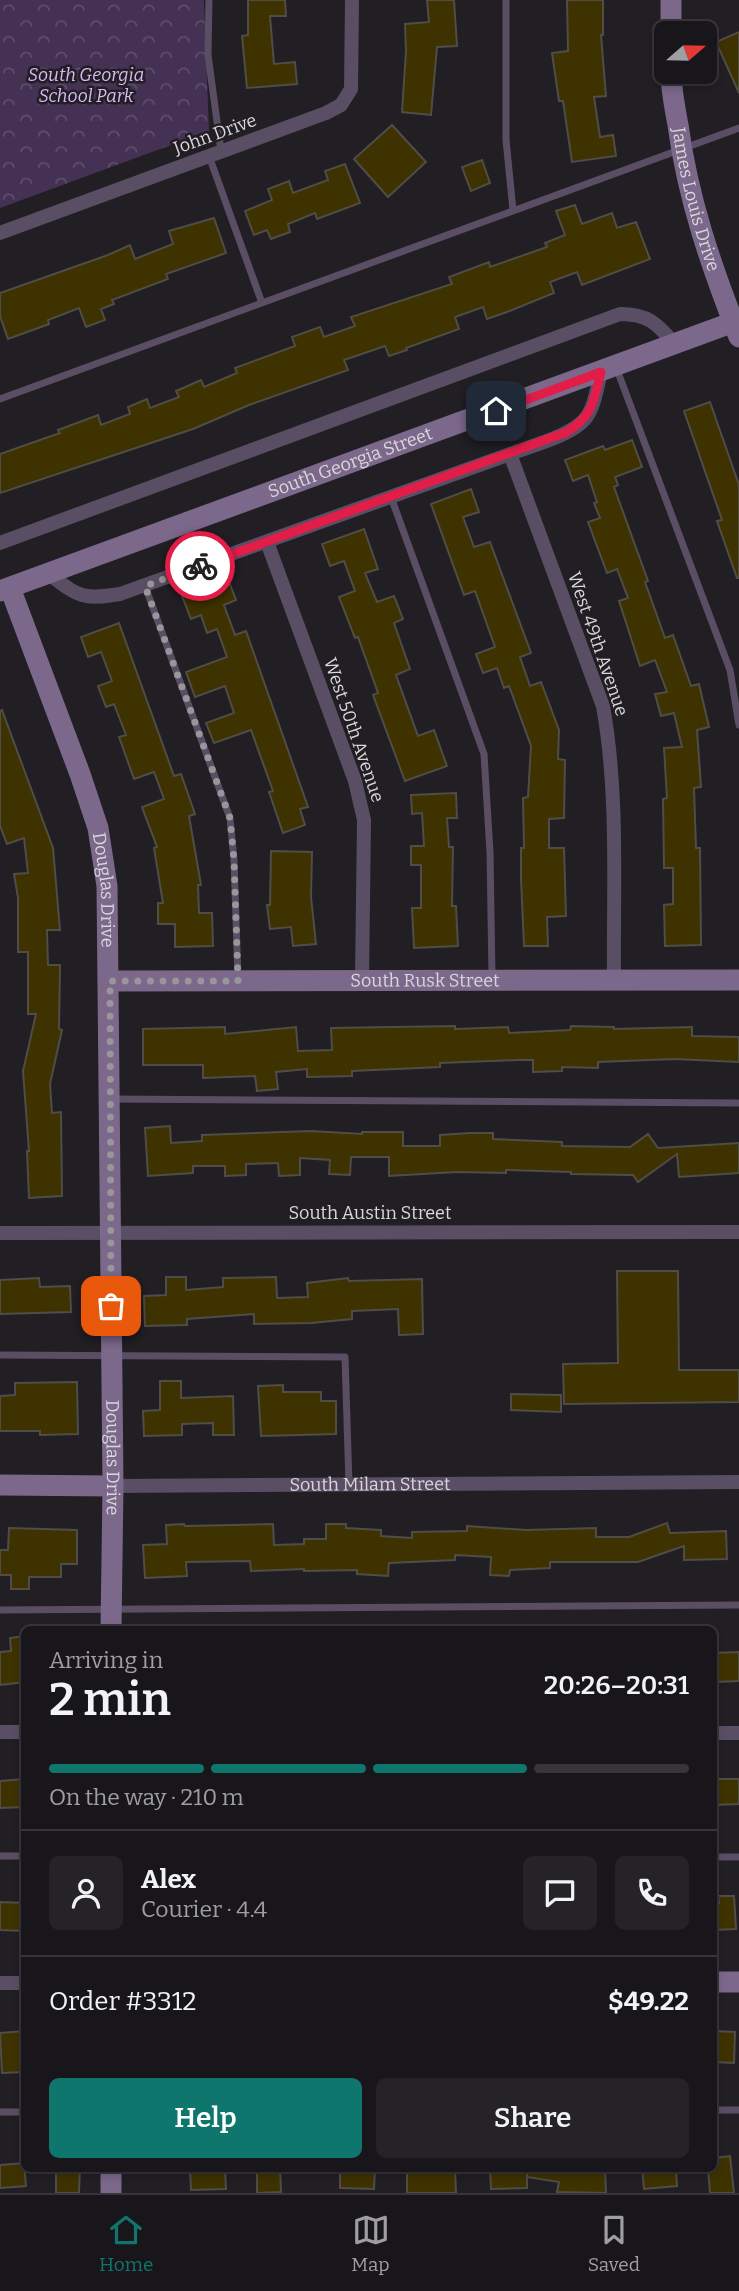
<!DOCTYPE html>
<html lang="en">
<head>
<meta charset="utf-8">
<style>
	:root { --surface:#19161b; --page:#262328; --text:#f1f3f6; --muted:#9f9fa3; --line:#37353a; --accent:#0f766e }
	body { margin:0; font-family:Bitter,serif; background:var(--page); color:var(--text); height:100vh; display:flex; flex-direction:column; font-size:26px; white-space:nowrap }
	* { box-sizing:border-box; margin:0 }
	p { font-size:23px; color:var(--muted) }
	.icon { flex:none; width:38px; height:38px; fill:none; stroke:currentColor; stroke-width:2; stroke-linecap:round; stroke-linejoin:round }
	.map { position:relative; flex:1; overflow:hidden }
	.side { position:absolute; left:21px; top:1626px; width:696px; height:546px; display:flex; flex-direction:column; background:var(--surface); border-radius:10px; box-shadow:0 4px 10px #0003,0 0 0 2px var(--line) }
	.side>* { flex:none }
	.needle { width:46px; rotate:70deg }
	.tools { position:absolute; left:654px; top:21px; display:grid; gap:14px }
	.tools a { display:grid; place-items:center; width:63px; height:63px; border-radius:10px; background:var(--surface); box-shadow:0 4px 10px #0003,0 0 0 2px var(--line); font-size:35px }
	.pin { position:absolute; display:grid; place-items:center; width:60px; height:60px; color:#fff; margin:-30px; border-radius:14px; box-shadow:0 4px 10px #0006 }
	.courier { position:absolute; display:grid; place-items:center; width:70px; height:70px; margin:-35px; border:5px solid #e11d48; border-radius:50%; background:#fff; color:#222; box-shadow:0 2px 9px #0007 }
	.headline em { font-style:normal; font-weight:600 }
	.headline div { display:flex; flex-direction:column-reverse }
	.headline { display:flex; align-items:center; justify-content:space-between; height:119px; padding:0 28px }
	h1 { font-size:46px; font-weight:600; line-height:52px }
	.bar { display:grid; grid-template-columns:repeat(4,1fr); gap:10px 7px; align-content:center; height:84px; padding:0 28px }
	.bar i { height:9px; border-radius:5px; background:var(--line) }
	.bar .active { background:var(--accent) }
	.bar p { grid-column:span 4 }
	.line { display:flex; align-items:center; gap:18px; padding:0 28px; border-top:2px solid var(--line) }
	.line div { flex:1 }
	.round { display:grid; place-items:center; flex:none; width:74px; height:74px; border-radius:10px; background:var(--page) }
	.action { display:flex; gap:14px; margin-top:auto; padding:14px 28px }
	.action a { flex:1; height:80px; border-radius:10px; background:var(--accent); color:#fff; font-size:28px; font-weight:600; line-height:80px; text-align:center }
	.action a+a { background:var(--page); color:var(--text) }
	.tab-bar { display:flex; justify-content:space-around; align-items:center; height:98px; border-top:2px solid var(--line); background:var(--surface); font-size:19px; color:var(--muted) }
	.tab-bar a { display:grid; justify-items:center; gap:4px }
	.tab-bar .active { color:var(--accent) }
	.map>svg:first-child { display:block }
	.park { fill:url(#park-crowns) }
	.building { fill:#3e3200; stroke:#4f4d46; stroke-width:2 }
	.lines { fill:none; stroke-linecap:round; stroke-linejoin:round }
	.lane { stroke:#5a4e64; stroke-width:7 }
	.street { stroke:#5a4e64; stroke-width:14 }
	.secondary { stroke:#7b688b; stroke-width:21 }
	.done { stroke:#99969b; stroke-width:7; stroke-dasharray:0 12.6 }
	.route { stroke:#e11d48; stroke-width:9 }
	.labels { text-anchor:middle; dominant-baseline:central; stroke-width:5; stroke-linejoin:round; paint-order:stroke }
	.park-label { font-size:18px; font-style:italic; fill:#dab9f6; stroke:#211e24 }
	.street-label { font-size:18px; fill:#d9d7db; stroke:#211e24 }
</style>
</head>
<body>
<div class="map">
<svg width="739" height="2193" viewBox="0 0 739 2193">
	<defs>
		<pattern id="park-crowns" width="20" height="18" patternUnits="userSpaceOnUse" patternTransform="scale(1.75)"><rect width="20" height="18" fill="#443153"/><path d="M2 6a3 3 0 1 1 6 0M12 15a3 3 0 1 1 6 0" fill="none" stroke="#5e4e6b"/></pattern>
	</defs>
	<rect width="100%" height="100%" fill="#211e24"/>
	<path class="park" d="M0,0H204L209,131L0,208Z"/>
	<path class="building" d="M248,0H285L286,16H270L274,64L295,62L297,84L247,88L242,36L248,35Z
		M427,0H454L457,46L437,47L431,115L402,112L406,51L405,24L429,22Z
		M567,0H603V35H601L606,96L594,97L600,137L613,135L616,156L572,162L563,101H559L552,53L568,51Z
		M739,32V93L716,42Z
		M392,125L426,162L388,197L354,159Z
		M482,160L490,183L471,191L462,167Z
		M345,164L360,203L317,219L315,213L288,224L290,232L271,239L267,230L254,235L245,211L272,200L268,189L289,181L293,193L328,180L325,171Z
		M575,205L582,224L612,213L617,228L636,222L650,259L582,285L577,272L550,282L554,293L507,312L487,319L483,307L455,317L459,329L406,348L407,350L389,356L385,346L344,360L348,370L249,405L193,429L0,493V454L60,433L58,430L98,415L101,425L130,414L128,407L147,399L150,408L179,397L176,391L201,380L204,387L237,373L235,368L295,346L292,337L320,327L324,337L355,326L351,317L452,284L449,277L489,262L490,267L547,247L545,243L565,235L556,211Z
		M214,218L226,253L166,274L168,279L112,300L114,304L101,309L105,320L86,327L79,308L48,320L49,324L8,339L0,316V293L108,255L130,245L135,259L173,244L169,231Z
		M710,402L739,485V578H737L717,521L722,520L684,411Z
		M632,440L642,467L615,477L618,485L614,487L648,581L645,582L665,638L673,635L691,686L699,684L709,727L697,730L701,787L694,788L696,848H700L701,945L665,946L664,905L673,904V868H664L663,799L667,798L664,748L682,747L674,713L661,716L655,694L667,692L655,660L640,666L619,601L628,598L617,569L607,573L588,522L600,518L594,503L597,502L588,475L573,481L565,460L603,446L605,450Z
		M471,489L479,512L463,517L474,547L490,542L531,653L520,657L530,686L541,682L559,730L558,759L565,760L564,818L549,819V848H564L566,916L547,917L548,946H524L521,879V848H524L523,798L528,797L531,746L509,686L504,688L497,668L483,673L476,654L495,647L475,591L464,595L431,504Z
		M364,529L378,569L365,573L377,602L394,596L403,619L394,623L410,669L396,675L418,736L434,730L447,766L405,781L373,695L378,693L358,637L355,638L339,597L355,591L344,561L330,566L322,544Z
		M228,579L236,600L224,605L235,635L246,631L308,807L300,809L305,825L283,833L269,792L273,791L251,730L214,743L206,723L234,713L225,686L195,697L186,672L227,657L217,629L207,633L201,615L191,619L182,596Z
		M119,623L174,776L181,774L195,814L189,816L201,885H198L199,913H212L213,946L175,947V924H158V903H163L154,848L157,847L142,807L164,799L154,772L134,779L119,737L126,735L114,704L106,707L98,686L112,681L101,652L88,657L81,637Z
		M2,710L53,848L60,930H47L48,965H60L59,1029L62,1030L50,1084L52,1113L61,1112L62,1196L29,1198L27,1151H29L23,1071L36,1014H28V952H18V898L14,874L28,873L24,838L7,844L0,826V711Z
		M456,793L457,818H447L449,847H453L452,906H456L458,946L414,948L412,908H421V865H411V846H424L422,813L412,814L411,795Z
		M271,851L312,852L311,897L316,944L293,946L291,927L270,929L267,905H270Z
		M455,1026V1029L508,1027L509,1033L570,1030L571,1026L614,1027V1029L692,1027V1036L739,1037V1062L675,1059L598,1062V1068L562,1067V1071L533,1072V1060H518L440,1063V1067L352,1071V1076L307,1077V1069L276,1072L278,1089L257,1091L255,1076L203,1078V1065H143V1029L225,1027V1034L296,1027L298,1051L332,1050L331,1028Z
		M170,1126L171,1143L202,1141V1135L311,1131L362,1134V1132H403V1146H440V1135L470,1133H493V1139L562,1142V1146L630,1147L648,1134L658,1148L739,1143V1173L679,1177L677,1154L638,1182L633,1175L571,1174V1172L506,1170V1173L457,1172L389,1176V1157H351L350,1175L329,1174L330,1160L300,1158V1175L279,1176L278,1163L246,1164V1175L225,1176V1166H193V1173L148,1176L145,1128Z
		M617,1271H678L679,1370H739V1402L564,1404L563,1364L618,1363Z
		M166,1277H186V1290L223,1287V1278L276,1277L277,1298L308,1297L307,1283L348,1278L349,1281L422,1279L423,1334L399,1335L398,1309L352,1311V1319L311,1323L254,1324V1314L187,1319V1325L145,1326L144,1296L166,1295Z
		M39,1278L40,1287L70,1286L71,1312L0,1314V1280Z
		M160,1381H181V1398L233,1396L234,1435H213V1423L182,1424V1435L144,1436L143,1411L160,1410Z
		M77,1382L78,1434L40,1435V1431H0V1396L15,1395V1383Z
		M283,1385V1392H321V1401H336V1434L261,1436L258,1386Z
		M511,1394L561,1395V1412L511,1410Z
		M667,1523L670,1533L726,1531L727,1559L684,1560V1546L638,1562H550V1568L510,1570L509,1576L490,1575L491,1557L455,1555V1560L389,1563L388,1576L357,1574V1570L304,1571V1569L251,1571L250,1561L186,1562L187,1576L145,1578L143,1545L167,1544L166,1525L184,1524L185,1526L273,1524L274,1545L304,1544V1539H326V1524H346V1528L381,1530V1536L412,1538V1532L467,1531V1526L526,1530L596,1528V1537H629Z
		M9,1528L77,1530V1564H61V1577H29V1589H11V1575H0V1550H8Z
		M24,1636V1682L0,1685V1652L11,1651L10,1638Z
		M739,1652V1681L714,1682V1653Z
		M24,1779V1807L0,1808V1781Z
		M714,1779H739V1804L714,1805Z
		M718,1896H734L736,1929L714,1930V1903H719Z
		M0,1902L24,1903V1931L0,1930Z
		M24,2031V2072L2,2073L0,2033Z
		M714,2031L735,2032L734,2063L714,2062Z
		M730,2156L734,2193H710L708,2168H714V2158Z
		M24,2163L26,2186L0,2188V2165Z
		M56,2168H80L79,2193H56Z
		M190,2168H225L226,2189L191,2190Z
		M257,2168H280L281,2192L257,2193Z
		M340,2168H375L374,2189L340,2188Z
		M407,2168H455L456,2193H407Z
		M490,2168H527V2176V2168H605L606,2193L557,2192L559,2182L527,2177V2188L491,2189Z
		M642,2168H676L677,2186L644,2189Z"/>
	<g class="lines">
		<path class="lane" d="M209,0L208,55L221,151
			M506,0V140L513,210
			M209,156L262,303
			M616,367L730,670L739,725
			M0,399L739,128
			M391,497L484,754L490,852L492,977
			M145,586L230,818L234,860L238,979
			M111,1099L739,1103
			M0,1355L345,1357L349,1485
			M0,1610L739,1605
			M0,1856H24
			M714,1857H739
			M714,2110H739
			M0,2112H24"/>
		<g class="street">
			<path d="M0,233L326,113L341,105L351,89L352,0"/>
			<path d="M510,454L603,706C619,796 613,889 614,980"/>
			<path d="M267,542L355,781L364,820L362,980"/>
			<path d="M0,543L620,314C649,314 657,324 675,344"/>
			<path d="M49,574C79,597 82,600 120,594L510,454C530,446 571,436 585,419C595,407 597,387 601,372"/>
			<path d="M0,1233L739,1232"/>
			<path id="s1" d="M113,1486L739,1482"/>
			<path d="M0,1732H24"/>
			<path d="M714,1733H739"/>
			<path d="M0,1983H24"/>
		</g>
		<g class="secondary">
			<path d="M671,0V33"/>
			<path id="s2" d="M671,72C671,90 675,108 678,125C688,200 712,268 739,337"/>
			<path id="s3" d="M10,588L80,774L98,828L107,886L113,1486L111,1629"/>
			<path id="s4" d="M0,591L739,320"/>
			<path id="s5" d="M110,981L739,980"/>
			<path d="M0,1485L113,1486"/>
			<path d="M714,1982H739"/>
			<path d="M111,2193V2168"/>
		</g>
	</g>
	<g class="lines">
		<path class="done" d="M111,1306L110,981H238L234,860L230,818L145,586L200,566"/>
		<path class="route" d="M200,566L567,432C594,414 593,402 601,372L496,411"/>
	</g>
	<g class="labels">
		<g class="park-label">
			<text x="86" y="75">South Georgia<tspan x="86" dy="21">School Park</tspan></text>
		</g>
		<g class="street-label">
			<text transform="translate(215 134) rotate(-20)">John Drive</text>
			<text stroke="none"><textPath href="#s2" startOffset="130">James Louis Drive</textPath></text>
			<text stroke="none"><textPath href="#s4" startOffset="373">South Georgia Street</textPath></text>
			<text transform="translate(598 644) rotate(71)">West 49th Avenue</text>
			<text transform="translate(354 730) rotate(71)">West 50th Avenue</text>
			<text stroke="none"><textPath href="#s3" startOffset="318">Douglas Drive</textPath></text>
			<text stroke="none"><textPath href="#s5" startOffset="315">South Rusk Street</textPath></text>
			<text x="370" y="1213">South Austin Street</text>
			<text stroke="none"><textPath href="#s3" startOffset="886">Douglas Drive</textPath></text>
			<text stroke="none"><textPath href="#s1" startOffset="257">South Milam Street</textPath></text>
		</g>
	</g>
</svg>
<div class="tools">
<a><svg class="needle" viewBox="-14 -14 28 28"><path d="M0-13l5 13h-10z" fill="#e53935"/><path d="M0 13l5-13h-10z" fill="#9f9fa3"/></svg></a>
</div>
<div class="pin" style="left:111px;top:1306px;background:#ea580c"><svg class="icon" aria-label="bag" viewBox="0 0 24 24"><path d="M5 8h14l-1 12H6zM9 8a3 3 0 0 1 6 0"/></svg></div>
<div class="pin" style="left:496px;top:411px;background:#1f2937"><svg class="icon" aria-label="home" viewBox="0 0 24 24"><path d="M3 11l9-7 9 7M6 9v11h12V9"/></svg></div>
<div class="courier" style="left:200px;top:566px"><svg class="icon" aria-label="bike" viewBox="0 0 24 24"><circle cx="6" cy="16" r="4"/><circle cx="18" cy="16" r="4"/><path d="M6 16l4-8h5l3 8M10 8l3 8H6M13 5h3"/></svg></div>
<section class="side">
<div class="headline"><div><h1>2 min</h1><p>Arriving in</p></div><em>20:26–20:31</em></div>
<div class="bar"><i class="active"></i><i class="active"></i><i class="active"></i><i></i><p>On the way · 210 m</p></div>
<div class="line" style="height:126px"><a class="round"><svg class="icon" aria-label="person" viewBox="0 0 24 24"><circle cx="12" cy="8" r="4"/><path d="M4 21q1-7 8-7t8 7"/></svg></a><div><b>Alex</b><p>Courier · 4.4</p></div><a class="round"><svg class="icon" aria-label="chat" viewBox="0 0 24 24"><path d="M4 5h16v11H9l-5 4z"/></svg></a><a class="round"><svg class="icon" aria-label="phone" viewBox="0 0 24 24"><path d="M5 4h4l2 5-3 2q2 4 5 5l2-3 5 2v4C11 20 4 13 5 4z"/></svg></a></div>
<div class="line" style="height:91px"><div>Order #3312</div><b>$49.22</b></div>
<div class="action"><a>Help</a><a>Share</a></div>
</section>
</div>
<nav class="tab-bar">
<a class="active"><svg class="icon" aria-label="home" viewBox="0 0 24 24"><path d="M3 11l9-7 9 7M6 9v11h12V9"/></svg>Home</a>
<a><svg class="icon" aria-label="map" viewBox="0 0 24 24"><path d="M3 6l6-2 6 2 6-2v14l-6 2-6-2-6 2zM9 4v14M15 6v14"/></svg>Map</a>
<a><svg class="icon" aria-label="saved" viewBox="0 0 24 24"><path d="M7 4h10v16l-5-4-5 4z"/></svg>Saved</a>
</nav>
</body>
</html>
